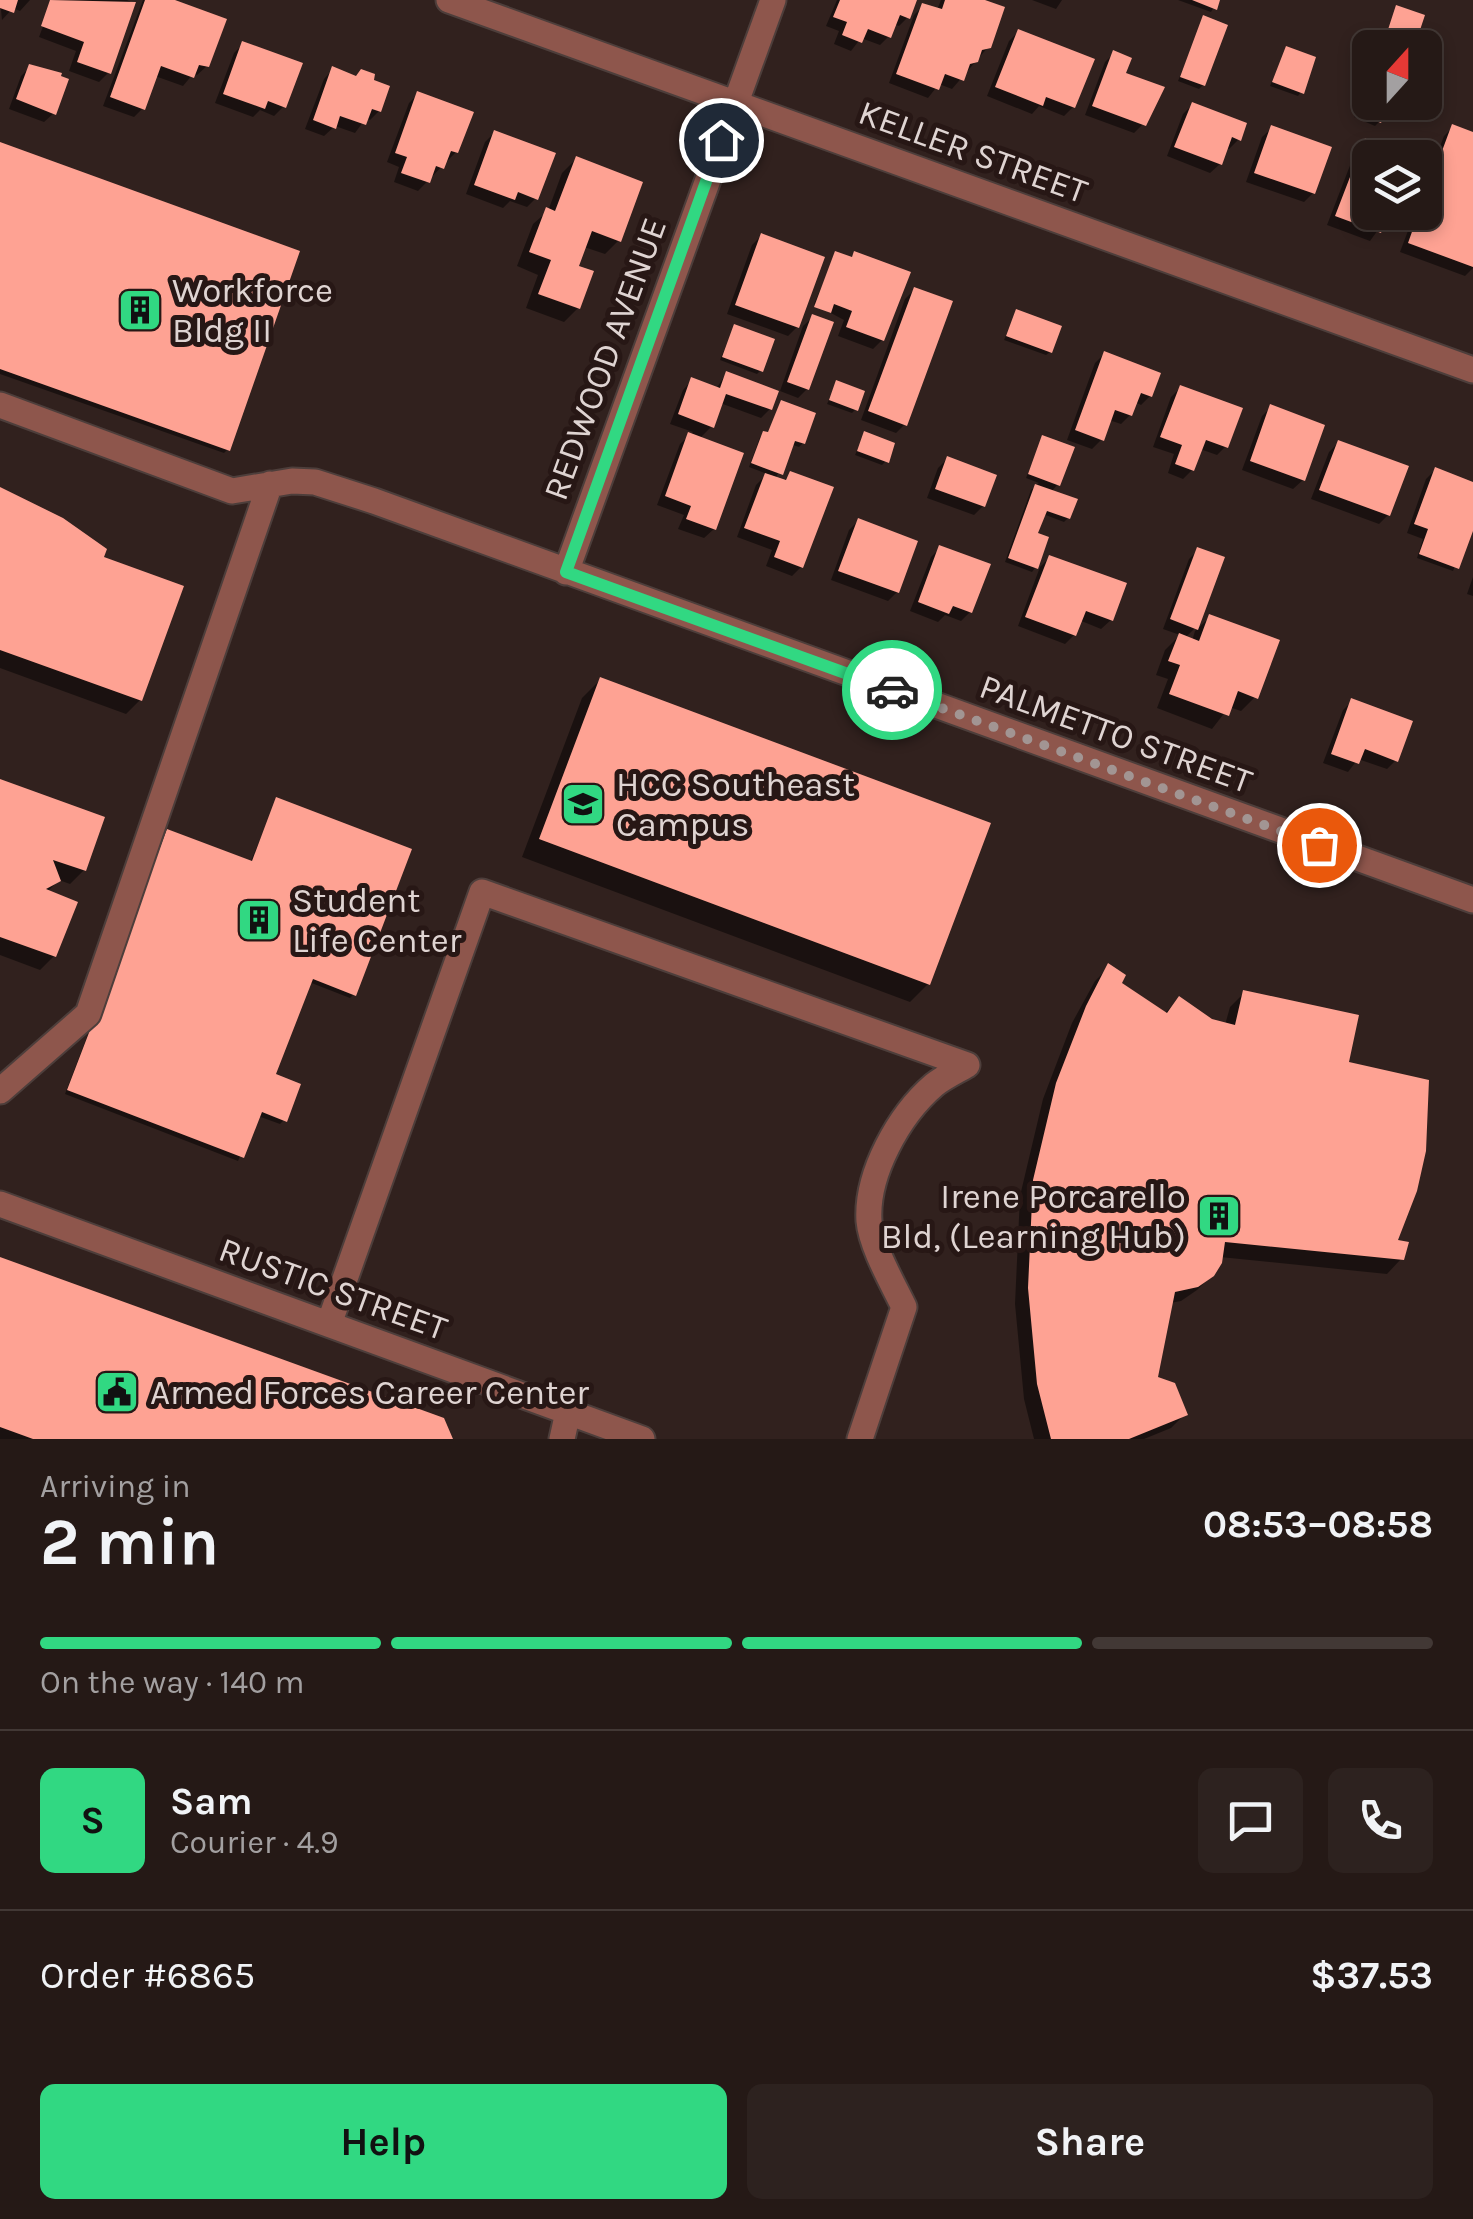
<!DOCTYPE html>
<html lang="en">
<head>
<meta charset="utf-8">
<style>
	:root { --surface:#251916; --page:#2d221f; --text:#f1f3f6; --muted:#a3a0a1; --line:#423835; --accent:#31d882 }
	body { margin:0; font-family:Karla,sans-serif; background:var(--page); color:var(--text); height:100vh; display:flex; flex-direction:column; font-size:38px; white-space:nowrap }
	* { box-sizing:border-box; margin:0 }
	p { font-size:32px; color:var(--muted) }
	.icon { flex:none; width:55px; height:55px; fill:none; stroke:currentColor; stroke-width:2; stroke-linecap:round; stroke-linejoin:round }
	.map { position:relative; height:1439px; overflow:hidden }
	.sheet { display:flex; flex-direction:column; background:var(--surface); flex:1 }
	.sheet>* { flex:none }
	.needle { width:65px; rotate:21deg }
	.tools { position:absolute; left:1352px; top:30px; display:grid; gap:20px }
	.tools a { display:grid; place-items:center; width:90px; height:90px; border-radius:15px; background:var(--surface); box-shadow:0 5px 15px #0003,0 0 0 2px var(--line); font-size:50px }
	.pin { position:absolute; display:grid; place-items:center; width:85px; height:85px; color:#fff; margin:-42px; border:5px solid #fff; border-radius:50%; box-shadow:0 2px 10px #0007 }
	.courier { position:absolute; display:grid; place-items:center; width:100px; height:100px; margin:-50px; border:8px solid #31d882; border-radius:50%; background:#fff; color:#222; box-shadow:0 2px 12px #0007 }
	.head em { font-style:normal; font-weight:700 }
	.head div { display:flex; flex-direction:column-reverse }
	.head { display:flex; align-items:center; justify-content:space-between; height:170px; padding:0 40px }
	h1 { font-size:65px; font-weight:700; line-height:75px }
	.bar { display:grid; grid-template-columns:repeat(4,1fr); gap:15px 10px; align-content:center; height:120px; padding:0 40px }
	.bar i { height:12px; border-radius:8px; background:var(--line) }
	.bar .selected { background:var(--accent) }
	.bar p { grid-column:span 4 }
	.line { display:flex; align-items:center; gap:25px; padding:0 40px; border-top:2px solid var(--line) }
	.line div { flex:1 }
	.round { display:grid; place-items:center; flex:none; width:105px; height:105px; border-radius:15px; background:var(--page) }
	.primary-button { display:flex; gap:20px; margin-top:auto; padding:20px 40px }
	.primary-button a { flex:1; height:115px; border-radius:15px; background:var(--accent); color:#111; font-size:40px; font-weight:700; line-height:115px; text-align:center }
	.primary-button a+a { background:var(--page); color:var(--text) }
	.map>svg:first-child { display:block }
	.shadow { fill:#0007 }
	.building { fill:#fea293 }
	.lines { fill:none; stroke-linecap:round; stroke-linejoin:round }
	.minor-casing { stroke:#4d3e3b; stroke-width:29 }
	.minor { stroke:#8e564c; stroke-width:25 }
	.done { stroke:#a29593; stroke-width:10; stroke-dasharray:0 18 }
	.route { stroke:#31d882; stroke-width:12 }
	.labels { text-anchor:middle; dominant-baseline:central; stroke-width:10; stroke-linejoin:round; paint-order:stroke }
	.street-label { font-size:35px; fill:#dfd4d2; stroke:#271715 }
	.poi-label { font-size:35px; fill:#dfd4d2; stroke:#271715; text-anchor:start }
</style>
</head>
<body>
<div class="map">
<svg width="1473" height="1439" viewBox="0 0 1473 1439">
	<rect width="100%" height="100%" fill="#31211e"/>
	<path class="shadow" d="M0,0H30L20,11L13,8L2,20Z
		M53,0H127L133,3L108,73L99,82L69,71L76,51L39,37Z
		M143,0H168L207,66L197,75L193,74L183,86L155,76L143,108L134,117L103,106Z
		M837,0H915L908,17L899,26L894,24L889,36L880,45L861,38L851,51L834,44L839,31L826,26Z
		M941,0H978L989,46L952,89L939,84L928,98L889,83L914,15L923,6L937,10Z
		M1032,0H1062L1056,9Z
		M1178,0H1218L1211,12Z
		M1204,18L1203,85L1199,89L1178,81Z
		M1018,32L1073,107L1064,116L1039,106L1032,114L987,96L1009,41Z
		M243,44L283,107L274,116L260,110L253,117L215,103L234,53Z
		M1286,49L1301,92L1298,96L1270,86Z
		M1114,53L1143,124L1134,133L1085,115L1105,62Z
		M30,67L54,113L44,122L9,109L21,76Z
		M333,69L379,111L370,120L366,118L355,133L335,126L324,136L305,129L324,79Z
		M1370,82V102L1379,122L1375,126L1354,117Z
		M418,94L456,152L418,191L394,182L399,167L387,162L409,103Z
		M1192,105L1239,139L1229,149L1226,147L1220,164L1210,173L1167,156L1183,114Z
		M1453,127L1473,135V268L1465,276L1400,252L1415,212H1425V186L1444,136Z
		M1272,128L1313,193L1304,202L1246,182L1262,137Z
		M494,133L536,198L527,207L510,201L503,208L466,194L485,142Z
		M1365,141L1370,158V212H1391L1370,241L1327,225L1356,150Z
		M0,145L228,449L224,453L0,374Z
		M576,159L619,240L605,254L584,247L576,267L578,308L564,322L526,308L538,275L517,266L533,224L548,211L562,173Z
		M761,236L797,327L788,336L727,314L752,245Z
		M836,254L849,259L855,254L882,340L873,349L838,336L844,320L814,304Z
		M914,290L905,424L896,433L861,420L905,299Z
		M1016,312L1050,352L1046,355L1004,340Z
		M813,317L807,389L798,398L780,391L803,326Z
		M734,327L761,370L757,374L720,360Z
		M1104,354L1150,396L1141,405L1135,402L1130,415L1121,424L1109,420L1101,440L1092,449L1067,440L1095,363Z
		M726,374L770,409L761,418L720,403L712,426L699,439L714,529L704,538L678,529L684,515L657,505L680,444L693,432L670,424L683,390L692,380L716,389Z
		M837,383L856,409L852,413L827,404Z
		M1180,388L1226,446L1217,455L1200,449L1192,470L1183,479L1168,473L1174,454L1153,447L1171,397Z
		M781,403L803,443L799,447L793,445L775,479L783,482L790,474L801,567L792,576L766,566L772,550L737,537L756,485L767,474L749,467L760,437L767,435Z
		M1271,407L1303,480L1293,489L1242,470L1262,416Z
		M865,434L886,461L882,465L855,455Z
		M1043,438L1058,484L1051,492L1068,518L1064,522L1043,514L1035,535V568L1032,572L1005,562L1031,490L1039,483L1026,478Z
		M1338,443L1388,515L1379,524L1311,499L1329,452Z
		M947,459L983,506L974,515L927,498L938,468Z
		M1435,470L1473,484V523L1453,571L1417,558L1423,539L1407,533L1426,479Z
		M0,489L101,559L140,700L126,714L0,668Z
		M858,521L897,592L888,601L831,580L849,530Z
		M940,548L970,612L961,621L945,615L938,622L910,611L931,557Z
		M1198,550L1195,628L1185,638L1192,641L1195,631L1210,617L1255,697L1241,711L1229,707L1212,729L1157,708L1168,679L1156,675L1165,650L1180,635L1163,629L1189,559Z
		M1049,558L1111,620L1101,629L1079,620L1074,635L1065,644L1018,626L1040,567Z
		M1473,577V596L1467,594Z
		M600,680L928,984L910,1002L522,857L582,698Z
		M1352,701L1396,760L1387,769L1358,759L1348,772L1323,763L1343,710Z
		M0,782L84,870L70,884L59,880L47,892L54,956L40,970L0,955Z
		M277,800L354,994L350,998L309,982L273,1076L284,1120L280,1124L258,1116L238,1161L65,1094L164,836L168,832L250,863Z
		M1109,967L1119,984L1164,1014L1179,999L1211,1022L1225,1025L1230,1007L1244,993L1346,1063L1394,1242L1401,1259L1387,1274L1220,1257L1212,1275L1197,1290L1181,1301L1170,1303L1155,1378L1185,1414L1171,1428L1144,1439H1034L1024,1399L1015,1304L1020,1196L1043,1099L1072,1023L1095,981Z
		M0,1259L451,1439H0Z"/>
	<path class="building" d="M0,0H18L14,13L0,8Z
		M50,0L136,2L111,74L77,62L84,42L41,26Z
		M145,0H175L227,19L209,67L199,65L194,78L161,66L145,110L110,97Z
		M840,0H917L910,19L900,15L891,38L868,29L862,43L842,35L847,22L833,17Z
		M945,0H985L1005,7L991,48L982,50L978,62L970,64L964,81L945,74L939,90L896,74L922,3L942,9Z
		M1192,0H1220L1217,10Z
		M1396,5L1425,15L1414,48H1382Z
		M1203,15L1228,25L1205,86L1180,77Z
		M1018,29L1095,59L1075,108L1046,97L1043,106L995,87Z
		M242,41L303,63L286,108L268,101L265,109L223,94Z
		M1286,46L1316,57L1304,94L1272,82Z
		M1113,50L1132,58L1126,73L1165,87L1146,126L1092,106Z
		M29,64L62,73L61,76L69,79L56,115L16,99Z
		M332,66L356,76L361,69L375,74L374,80L390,86L381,112L372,109L366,125L340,116L336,129L313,120Z
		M1370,79V102H1390L1381,123L1356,113Z
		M417,91L474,112L458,153L451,151L444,169L436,166L430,183L401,173L407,157L395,153Z
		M1192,102L1247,123L1241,141L1232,137L1222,165L1174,147Z
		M1452,124L1473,132V267L1408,243L1419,212H1425V197Z
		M1271,125L1332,147L1315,194L1254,173Z
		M494,130L556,153L538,200L518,192L515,200L474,185Z
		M1365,138L1390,147L1386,158H1370V212H1389L1381,233L1335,216Z
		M0,142L300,251L230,451L0,369Z
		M576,156L643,182L621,242L592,231L579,266L594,271L580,309L538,294L551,260L529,252L546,207L555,211Z
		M761,233L825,257L799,328L735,305Z
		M835,251L852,257L854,251L911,272L884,341L846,327L852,311L834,304L831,313L814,307Z
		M914,287L953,301L907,426L868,411Z
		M1016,309L1062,326L1052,353L1006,336Z
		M812,314L834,322L809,390L787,382Z
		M734,324L775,339L763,372L722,357Z
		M1104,351L1161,373L1152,397L1141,393L1132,416L1115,410L1104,441L1075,430Z
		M726,371L779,391L772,410L726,394L714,428L678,414L691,377L720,388Z
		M836,380L865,391L858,411L829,400Z
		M1180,385L1243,408L1228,448L1206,440L1194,471L1175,464L1182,445L1160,437Z
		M781,400L816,413L805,444L795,441L783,475L751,463L763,431L768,432Z
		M1270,404L1325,425L1305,481L1250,461Z
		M864,431L895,443L889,463L857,451Z
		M688,432L744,453L716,530L686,519L691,506L665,496Z
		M1042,435L1075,447L1060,486L1028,474Z
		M1338,440L1409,466L1390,516L1319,490Z
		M947,456L997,475L985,507L935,489Z
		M1435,467L1473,482V531L1459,569L1419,554L1428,529L1414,524Z
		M790,471L834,487L803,568L774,557L780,541L744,528L765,473L786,480Z
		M1035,484L1078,499L1070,519L1047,511L1038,533L1049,537L1038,569L1008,558Z
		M0,487L63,518L107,549L104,557L184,586L142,701L0,650Z
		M858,518L918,541L899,593L838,571Z
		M939,545L991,564L972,613L953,606L949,614L918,602Z
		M1197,547L1225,557L1198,630L1170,619Z
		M1049,555L1127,583L1113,621L1086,611L1076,636L1025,617Z
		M1209,614L1280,640L1258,699L1238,691L1229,716L1169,694L1180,665L1168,661L1179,633L1199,641Z
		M600,677L991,823L930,985L539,839Z
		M1351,698L1413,721L1398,762L1365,749L1359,764L1331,754Z
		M0,779L105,817L86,871L53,860L61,881L46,889L78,902L56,957L0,937Z
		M276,797L412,849L356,996L313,979L276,1074L301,1084L287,1122L262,1112L244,1158L67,1090L167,829L252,861Z
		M1108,963L1126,975L1122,983L1167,1013L1179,996L1212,1019L1235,1025L1243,990L1359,1015L1349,1062L1429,1080L1426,1151L1417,1191L1398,1240L1409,1242L1404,1260L1225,1242L1222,1263L1214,1276L1198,1287L1175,1292L1158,1377L1175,1383L1188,1415L1129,1439H1051L1037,1384L1028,1288L1033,1180L1056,1083L1086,1006Z
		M0,1257L444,1418L453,1439H33L0,1427Z"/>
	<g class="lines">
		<g class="minor-casing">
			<path id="minor" d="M449,0L1473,370
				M0,405L232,491L292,481L315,482L374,501L1473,900
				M566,572L773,0
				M0,1091L88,1014L270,484
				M0,1204L642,1439
				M329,1324L482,892L967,1065C957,1071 944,1077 934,1085C899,1115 866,1174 869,1221C871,1246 893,1284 904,1307L860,1439
				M562,1439L568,1412"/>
		</g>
		<use href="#minor" class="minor"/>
	</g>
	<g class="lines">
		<path class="done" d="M892,690L1319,845"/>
		<path class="route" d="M721,140L566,572L892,690"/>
	</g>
	<defs>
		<g id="building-square" transform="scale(2.25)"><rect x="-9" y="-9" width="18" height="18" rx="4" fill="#31d882" stroke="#271715"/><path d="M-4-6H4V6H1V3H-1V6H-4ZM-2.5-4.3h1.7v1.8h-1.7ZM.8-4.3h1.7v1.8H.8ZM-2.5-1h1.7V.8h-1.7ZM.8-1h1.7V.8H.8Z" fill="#111"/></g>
		<g id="university-square" transform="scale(2.25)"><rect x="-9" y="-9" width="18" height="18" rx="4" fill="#31d882" stroke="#271715"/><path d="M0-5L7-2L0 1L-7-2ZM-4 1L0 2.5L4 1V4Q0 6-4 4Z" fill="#111"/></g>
		<g id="civic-square" transform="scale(2.25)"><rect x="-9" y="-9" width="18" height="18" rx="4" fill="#31d882" stroke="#271715"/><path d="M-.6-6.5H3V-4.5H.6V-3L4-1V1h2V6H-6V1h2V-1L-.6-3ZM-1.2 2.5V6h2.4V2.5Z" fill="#111"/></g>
	</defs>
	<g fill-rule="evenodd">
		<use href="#building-square" x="140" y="310"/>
		<use href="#university-square" x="583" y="804"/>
		<use href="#building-square" x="259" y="920"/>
		<use href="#building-square" x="1219" y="1216"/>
		<use href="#civic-square" x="117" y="1392"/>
	</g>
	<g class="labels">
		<g class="street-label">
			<text transform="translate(973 152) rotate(20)">KELLER STREET</text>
			<text transform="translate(605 359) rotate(-70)">REDWOOD AVENUE</text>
			<text transform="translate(1116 734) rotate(20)">PALMETTO STREET</text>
			<text transform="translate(333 1289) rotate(20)">RUSTIC STREET</text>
		</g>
		<g class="poi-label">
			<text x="172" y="290">Workforce<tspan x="172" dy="40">Bldg II</tspan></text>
			<text x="616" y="784">HCC Southeast<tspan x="616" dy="40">Campus</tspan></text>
			<text x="292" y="900">Student<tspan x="292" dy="40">Life Center</tspan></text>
			<text x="1186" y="1196" text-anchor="end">Irene Porcarello<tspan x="1186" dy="40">Bld, (Learning Hub)</tspan></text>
			<text x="150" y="1392">Armed Forces Career Center</text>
		</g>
	</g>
</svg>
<div class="tools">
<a><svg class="needle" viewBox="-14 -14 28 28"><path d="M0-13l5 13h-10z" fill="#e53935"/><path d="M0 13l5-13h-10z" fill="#a3a0a1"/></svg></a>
<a><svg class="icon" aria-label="layers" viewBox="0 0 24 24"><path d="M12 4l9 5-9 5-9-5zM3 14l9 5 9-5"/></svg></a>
</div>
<div class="pin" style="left:1319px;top:845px;background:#ea580c"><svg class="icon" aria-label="bag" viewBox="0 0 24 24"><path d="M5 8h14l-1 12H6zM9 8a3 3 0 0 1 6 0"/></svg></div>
<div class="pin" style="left:721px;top:140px;background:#1f2937"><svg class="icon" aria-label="home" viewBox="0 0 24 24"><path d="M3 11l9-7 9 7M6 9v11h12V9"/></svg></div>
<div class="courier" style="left:892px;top:690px"><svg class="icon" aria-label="car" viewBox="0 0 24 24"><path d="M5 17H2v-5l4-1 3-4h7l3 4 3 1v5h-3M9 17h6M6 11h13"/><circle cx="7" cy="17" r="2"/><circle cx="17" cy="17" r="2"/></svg></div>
</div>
<section class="sheet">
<div class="head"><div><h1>2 min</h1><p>Arriving in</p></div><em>08:53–08:58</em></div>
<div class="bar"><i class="selected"></i><i class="selected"></i><i class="selected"></i><i></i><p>On the way · 140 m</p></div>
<div class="line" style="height:180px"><b class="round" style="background:var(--accent);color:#111">S</b><div><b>Sam</b><p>Courier · 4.9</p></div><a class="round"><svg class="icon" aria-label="chat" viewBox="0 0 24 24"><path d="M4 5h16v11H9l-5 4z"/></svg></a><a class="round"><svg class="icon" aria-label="phone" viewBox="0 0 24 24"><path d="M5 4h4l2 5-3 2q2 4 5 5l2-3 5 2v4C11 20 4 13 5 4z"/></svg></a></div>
<div class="line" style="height:130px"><div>Order #6865</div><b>$37.53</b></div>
<div class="primary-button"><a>Help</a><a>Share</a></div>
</section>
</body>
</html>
